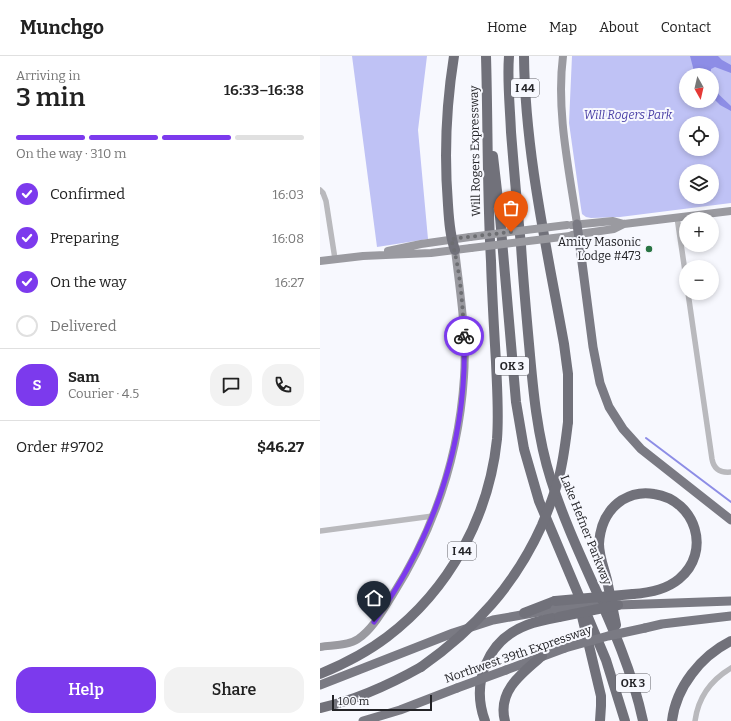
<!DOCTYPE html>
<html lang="en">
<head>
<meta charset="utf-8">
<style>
	:root { --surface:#fff; --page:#f2f2f2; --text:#222; --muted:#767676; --line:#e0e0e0; --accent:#7c3aed }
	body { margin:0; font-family:Bitter,serif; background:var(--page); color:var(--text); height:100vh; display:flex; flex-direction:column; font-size:15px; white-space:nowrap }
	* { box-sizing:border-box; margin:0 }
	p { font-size:13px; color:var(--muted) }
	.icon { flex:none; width:22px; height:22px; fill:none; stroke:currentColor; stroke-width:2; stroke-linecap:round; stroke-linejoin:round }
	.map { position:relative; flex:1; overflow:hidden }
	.details { display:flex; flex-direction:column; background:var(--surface); width:320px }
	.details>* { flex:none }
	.needle { width:26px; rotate:172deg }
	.controls { position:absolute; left:359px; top:12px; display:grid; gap:8px }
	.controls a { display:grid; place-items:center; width:40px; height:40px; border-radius:50%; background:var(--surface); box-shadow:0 2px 6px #0003; font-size:20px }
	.scale { position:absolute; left:12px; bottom:10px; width:100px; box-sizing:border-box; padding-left:4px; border:2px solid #232327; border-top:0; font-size:11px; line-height:14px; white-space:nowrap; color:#232327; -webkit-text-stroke:3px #f7f8fe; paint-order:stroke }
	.pin { position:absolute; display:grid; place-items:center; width:34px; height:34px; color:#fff; margin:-41px -17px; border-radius:50% 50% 50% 0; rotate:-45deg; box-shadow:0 0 4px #0007 }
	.pin .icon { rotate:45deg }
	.courier { position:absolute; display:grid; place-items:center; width:40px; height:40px; margin:-20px; border:3px solid #7c3aed; border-radius:50%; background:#fff; color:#222; box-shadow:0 1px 5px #0007 }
	.headline em { font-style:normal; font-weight:600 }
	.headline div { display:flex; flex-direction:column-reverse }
	.headline { display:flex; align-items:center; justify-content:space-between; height:68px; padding:0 16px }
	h1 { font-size:26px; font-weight:600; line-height:30px }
	.bar { display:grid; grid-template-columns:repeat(4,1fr); gap:6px 4px; align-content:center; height:48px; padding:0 16px }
	.bar i { height:5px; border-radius:3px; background:var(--line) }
	.bar .active { background:var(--accent) }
	.bar p { grid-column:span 4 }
	.line { display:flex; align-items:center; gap:10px; padding:0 16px; border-top:1px solid var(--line) }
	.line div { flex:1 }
	.round { display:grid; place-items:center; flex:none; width:42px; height:42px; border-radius:16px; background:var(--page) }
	ol { padding:0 16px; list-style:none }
	li { display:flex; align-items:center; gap:12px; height:44px }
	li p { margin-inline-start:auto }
	li .icon { padding:4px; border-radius:50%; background:var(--accent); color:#fff; stroke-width:4 }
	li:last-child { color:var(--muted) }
	li i { width:22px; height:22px; border:2px solid var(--line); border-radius:50% }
	.cta { display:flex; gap:8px; margin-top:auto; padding:8px 16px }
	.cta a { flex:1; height:46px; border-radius:16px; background:var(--accent); color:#fff; font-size:16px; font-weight:600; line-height:46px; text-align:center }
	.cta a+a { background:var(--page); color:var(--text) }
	header { display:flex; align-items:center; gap:24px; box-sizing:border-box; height:56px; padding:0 20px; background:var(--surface); border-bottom:1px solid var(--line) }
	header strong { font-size:19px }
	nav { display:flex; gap:22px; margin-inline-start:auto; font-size:14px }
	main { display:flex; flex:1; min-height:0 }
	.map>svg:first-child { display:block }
	.green { fill:#bfc2f5; fill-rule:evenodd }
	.water { fill:#8d8de6 }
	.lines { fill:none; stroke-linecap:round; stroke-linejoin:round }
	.stream { stroke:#8d8de6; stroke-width:2 }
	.minor { stroke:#b9b9bd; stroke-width:5.5 }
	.secondary { stroke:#9a9aa0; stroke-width:8 }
	.trunk { stroke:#7a7a83; stroke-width:9 }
	.motorway { stroke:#71717a; stroke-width:10 }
	.secondary-bridge { stroke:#9a9aa0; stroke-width:8 }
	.trunk-bridge { stroke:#7a7a83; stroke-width:9 }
	.motorway-bridge { stroke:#71717a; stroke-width:10 }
	.done { stroke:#6d6e72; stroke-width:4; stroke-dasharray:0 7.2 }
	.route { stroke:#7c3aed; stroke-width:5 }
	.poi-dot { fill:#287443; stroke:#f7f8fe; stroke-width:1.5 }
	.labels { text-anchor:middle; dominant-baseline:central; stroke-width:4; stroke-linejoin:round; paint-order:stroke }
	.shield { fill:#f7f8fe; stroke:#636368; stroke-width:1 }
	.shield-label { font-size:11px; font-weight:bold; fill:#232327 }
	.park-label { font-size:12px; font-style:italic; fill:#4a40a6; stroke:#f7f8fe }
	.street-label { font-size:12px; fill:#232327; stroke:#f7f8fe }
	.poi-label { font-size:12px; fill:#232327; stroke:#f7f8fe; text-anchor:end }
</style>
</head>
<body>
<header>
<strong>Munchgo</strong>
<nav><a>Home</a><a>Map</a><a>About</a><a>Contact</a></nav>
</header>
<main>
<section class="details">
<div class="headline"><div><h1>3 min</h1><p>Arriving in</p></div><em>16:33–16:38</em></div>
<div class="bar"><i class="active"></i><i class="active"></i><i class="active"></i><i></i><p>On the way · 310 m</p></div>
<ol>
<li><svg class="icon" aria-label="check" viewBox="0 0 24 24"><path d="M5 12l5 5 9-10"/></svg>Confirmed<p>16:03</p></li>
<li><svg class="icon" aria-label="check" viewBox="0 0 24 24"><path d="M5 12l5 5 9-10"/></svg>Preparing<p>16:08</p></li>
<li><svg class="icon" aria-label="check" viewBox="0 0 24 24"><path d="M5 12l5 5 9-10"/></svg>On the way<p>16:27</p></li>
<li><i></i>Delivered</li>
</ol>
<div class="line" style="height:72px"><b class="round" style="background:var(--accent);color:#fff">S</b><div><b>Sam</b><p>Courier · 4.5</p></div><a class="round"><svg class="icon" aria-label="chat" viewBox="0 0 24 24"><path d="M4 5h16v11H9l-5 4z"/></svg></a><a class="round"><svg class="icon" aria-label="phone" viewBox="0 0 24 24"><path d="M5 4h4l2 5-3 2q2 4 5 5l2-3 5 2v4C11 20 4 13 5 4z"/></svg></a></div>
<div class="line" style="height:52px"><div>Order #9702</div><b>$46.27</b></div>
<div class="cta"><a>Help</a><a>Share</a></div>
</section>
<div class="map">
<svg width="411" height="665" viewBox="0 0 411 665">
	<rect width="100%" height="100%" fill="#f7f8fe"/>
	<path class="green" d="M32,0H107L98,74L108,183L57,191Z
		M252,0H411V147L300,161L271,162L266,161L262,158L261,152L249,67ZM366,19H392V45H366ZM366,67H392V93H366ZM366,115H392V141H366Z"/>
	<path class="water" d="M370,0H398L402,4L411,9V17L395,11L391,13V19H375Z
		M392,32L411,50V55L400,49L392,41Z"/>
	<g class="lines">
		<path class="stream" d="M326,382L411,446"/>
		<path class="minor" d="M0,134L3,137L6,145L15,203
			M357,161L366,222
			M368,237L392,403C394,414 401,417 411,416
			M0,475L113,460
			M375,665C378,642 391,624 411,612"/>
		<path class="secondary" d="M243,0C236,55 249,113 257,168
			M252,169L293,165L304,168L411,155
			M252,179L294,173L304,168
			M68,195L101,188L150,181
			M0,205L43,200L111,197L151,192
			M0,591C12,589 28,590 38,583C53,573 63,554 72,540C114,474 139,400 144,321C147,279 140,236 135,194"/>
		<path class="trunk" d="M257,168L273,291L280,327L289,351L303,373L321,393L411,464
			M298,549L411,545
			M325,572L342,568L411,560
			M186,614L245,592
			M0,629L133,577L173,564L235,553
			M43,665L80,654L137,632"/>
		<path class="motorway" d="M134,0C126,50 124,99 128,149C129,165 130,180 135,194
			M189,0C187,25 190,50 191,76C194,113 197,151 201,189C203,222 206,255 209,288C213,334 217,380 231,424C257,506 305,580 323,665
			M204,0C205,97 227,193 244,288L248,318V366
			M173,100L180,161L196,346L204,393L219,445L286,604L305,665
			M261,556L281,640V650L280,665
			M204,557L235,545
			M296,569C293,554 290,539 287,524C284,512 279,500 279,488C280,470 287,454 302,444C312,438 323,436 334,438C376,444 392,496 359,523C347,533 329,537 313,538
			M0,618C24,608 46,597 67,581C129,534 169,461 177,383C179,357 177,332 176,306C174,273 172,239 171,205C167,137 168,68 166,0
			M0,652C36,644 69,629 101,611
			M165,665C151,627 167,584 207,569C217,565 228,563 239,561
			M185,665C177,635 202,617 222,600
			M352,665C356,631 381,600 411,585"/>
		<path class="secondary-bridge" d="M150,181L247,169
			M151,192L250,180"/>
		<path class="trunk-bridge" d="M235,553L275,550
			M245,592L288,580L325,572
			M137,632L186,614"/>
		<path class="motorway-bridge" d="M235,545L313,538
			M239,561L298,549
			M101,611C155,573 195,529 222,469C229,452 236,435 240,417C244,400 246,383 248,366"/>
	</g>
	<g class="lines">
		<path class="done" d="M144,280C143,252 140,210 131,183L191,176"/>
		<path class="route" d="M54,566C114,482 148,384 144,280"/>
	</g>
	<circle class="poi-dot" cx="329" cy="193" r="4"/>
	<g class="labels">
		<g class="shield">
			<rect x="191" y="23" width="28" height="18" rx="3"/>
			<rect x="175" y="301" width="34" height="18" rx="3"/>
			<rect x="128" y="486" width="28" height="18" rx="3"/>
			<rect x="296" y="618" width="34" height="18" rx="3"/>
		</g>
		<g class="shield-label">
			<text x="205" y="32">I 44</text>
			<text x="192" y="310">OK 3</text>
			<text x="142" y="495">I 44</text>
			<text x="313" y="627">OK 3</text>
		</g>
		<g class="park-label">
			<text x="308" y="59">Will Rogers Park</text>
		</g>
		<g class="street-label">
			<text transform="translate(155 95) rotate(-91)">Will Rogers Expressway</text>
			<text transform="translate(266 474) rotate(68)">Lake Hefner Parkway</text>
			<text transform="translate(198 598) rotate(-19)">Northwest 39th Expressway</text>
		</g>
		<g class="poi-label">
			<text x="321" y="186">Amity Masonic<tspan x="321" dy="14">Lodge #473</tspan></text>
		</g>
	</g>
</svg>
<div class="controls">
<a><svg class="needle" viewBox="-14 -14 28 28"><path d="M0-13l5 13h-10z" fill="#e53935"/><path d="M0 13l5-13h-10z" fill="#767676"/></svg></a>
<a><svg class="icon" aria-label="locate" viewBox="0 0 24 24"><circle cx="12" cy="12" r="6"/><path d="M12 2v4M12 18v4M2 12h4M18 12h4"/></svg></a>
<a><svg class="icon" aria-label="layers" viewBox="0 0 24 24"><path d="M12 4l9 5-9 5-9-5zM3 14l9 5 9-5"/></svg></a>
<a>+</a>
<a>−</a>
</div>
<div class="scale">100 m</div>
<div class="pin" style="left:191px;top:176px;background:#ea580c"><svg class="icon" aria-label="bag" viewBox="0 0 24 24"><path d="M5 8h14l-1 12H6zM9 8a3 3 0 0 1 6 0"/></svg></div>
<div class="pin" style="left:54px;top:566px;background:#1f2937"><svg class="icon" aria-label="home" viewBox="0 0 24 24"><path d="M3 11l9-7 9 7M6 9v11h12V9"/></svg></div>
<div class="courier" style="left:144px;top:280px"><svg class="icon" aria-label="bike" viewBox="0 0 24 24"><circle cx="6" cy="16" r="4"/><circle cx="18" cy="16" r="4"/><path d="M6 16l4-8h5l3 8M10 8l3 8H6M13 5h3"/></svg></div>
</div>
</main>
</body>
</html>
